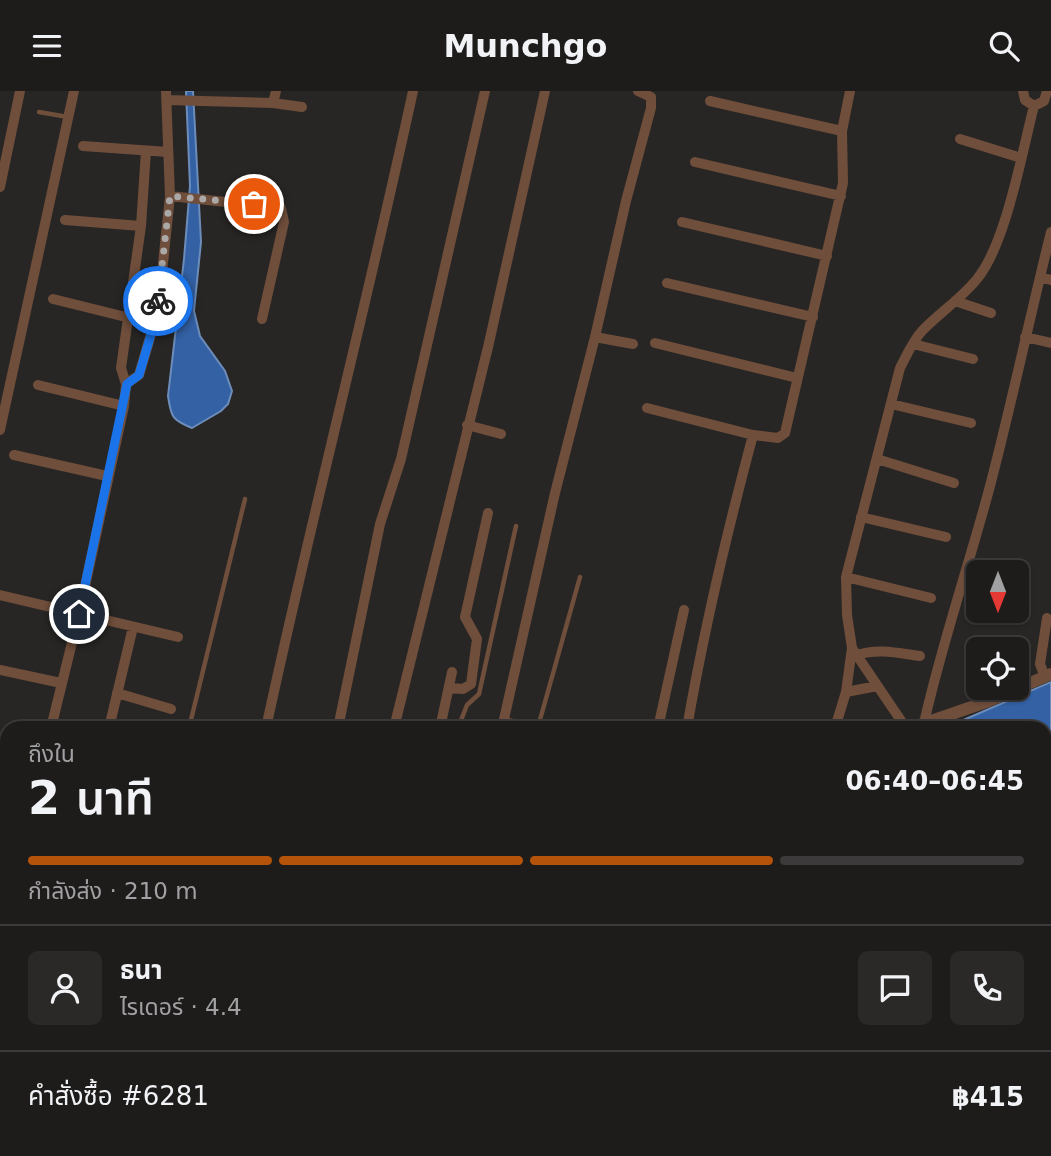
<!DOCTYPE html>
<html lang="th">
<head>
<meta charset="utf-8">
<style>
	:root { --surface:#1e1c1b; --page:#2b2928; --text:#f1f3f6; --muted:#a1a1a3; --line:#3c3a3a; --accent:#b45309 }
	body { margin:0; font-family:"DejaVu Sans","Noto Sans Thai",sans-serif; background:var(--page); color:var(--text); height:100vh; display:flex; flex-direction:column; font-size:26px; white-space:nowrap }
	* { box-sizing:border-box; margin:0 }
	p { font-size:23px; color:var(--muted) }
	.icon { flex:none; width:38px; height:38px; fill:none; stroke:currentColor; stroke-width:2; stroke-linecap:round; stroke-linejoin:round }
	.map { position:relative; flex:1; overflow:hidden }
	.details { position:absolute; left:0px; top:630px; width:1052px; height:436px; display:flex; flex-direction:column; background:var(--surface); border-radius:21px 21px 0 0; box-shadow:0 2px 5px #0004,0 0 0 2px var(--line) }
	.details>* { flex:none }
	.needle { width:46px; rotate:180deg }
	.tools { position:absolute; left:966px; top:469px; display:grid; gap:14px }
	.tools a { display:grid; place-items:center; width:63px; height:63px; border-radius:10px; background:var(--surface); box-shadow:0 2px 5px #0004,0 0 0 2px var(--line); font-size:35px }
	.pin { position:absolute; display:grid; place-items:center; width:60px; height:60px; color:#fff; margin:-30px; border:4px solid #fff; border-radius:50%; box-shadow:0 2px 7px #0007 }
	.courier { position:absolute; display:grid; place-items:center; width:70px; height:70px; margin:-35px; border:5px solid #1a73e8; border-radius:50%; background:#fff; color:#222; box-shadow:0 2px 9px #0007 }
	.summary em { font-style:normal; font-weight:600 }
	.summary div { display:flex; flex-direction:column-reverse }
	.summary { display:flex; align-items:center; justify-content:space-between; height:119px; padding:0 28px }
	h1 { font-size:46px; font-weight:600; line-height:52px }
	.bar { display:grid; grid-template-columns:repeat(4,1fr); gap:10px 7px; align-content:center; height:84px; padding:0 28px }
	.bar i { height:9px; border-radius:5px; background:var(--line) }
	.bar .active { background:var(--accent) }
	.bar p { grid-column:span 4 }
	.line { display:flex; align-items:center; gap:18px; padding:0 28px; border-top:2px solid var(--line) }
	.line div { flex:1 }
	.round { display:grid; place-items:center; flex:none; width:74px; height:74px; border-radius:10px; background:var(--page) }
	header { display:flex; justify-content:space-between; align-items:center; height:91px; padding:0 28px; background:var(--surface); font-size:32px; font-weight:600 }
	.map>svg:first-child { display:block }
	.water { fill:#3361a4; stroke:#6c8cba; stroke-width:2 }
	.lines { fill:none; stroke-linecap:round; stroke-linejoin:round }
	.service { stroke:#6f4e3b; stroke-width:4.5 }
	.minor { stroke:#6f4e3b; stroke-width:10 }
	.tertiary { stroke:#6f4e3b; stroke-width:12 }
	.secondary { stroke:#986345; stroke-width:14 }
	.primary { stroke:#b7734b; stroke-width:14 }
	.done { stroke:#aba9a8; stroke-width:7; stroke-dasharray:0 12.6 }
	.route { stroke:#1a73e8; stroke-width:9 }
</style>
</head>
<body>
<header><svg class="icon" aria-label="menu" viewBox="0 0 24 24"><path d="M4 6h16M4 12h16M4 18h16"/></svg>Munchgo<svg class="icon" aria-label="search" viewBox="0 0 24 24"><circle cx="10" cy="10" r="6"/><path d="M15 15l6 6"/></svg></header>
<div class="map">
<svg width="1051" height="1065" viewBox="0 0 1051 1065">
	<rect width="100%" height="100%" fill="#282624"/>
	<path class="water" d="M186,0H193L201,151L194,220L200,245L225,280L232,300L228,313L221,320L192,337C172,329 171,326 168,305L184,168L190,95Z
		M1051,591V656L1045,659V637H945Z
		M7,1048V1059H130L115,1065H0V1051Z"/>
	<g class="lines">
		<path class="service" d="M39,21L68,26
			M505,628L538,637
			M538,636L580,486
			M189,637L245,408
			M458,637L467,614L479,603L516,435
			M536,1059V1065
			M580,1059V1065"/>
		<path class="minor" d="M1023,0L1025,9L1034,15L1044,10L1047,0
			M167,9L273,12L276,0
			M710,10L842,40
			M273,12L302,16
			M960,48L1021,67
			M83,55L168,61
			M695,71L841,105
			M0,96L20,0
			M170,105L281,117L284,131L262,228
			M65,129L141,135
			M682,131L827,165
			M1040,186L1051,189
			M667,192L813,226
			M53,208L154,233
			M955,210L991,222
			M595,246L633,253
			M1025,246L1051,252
			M655,252L797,287
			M913,253L973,268
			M126,293L139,284L154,233L160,201L170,105L166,0
			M38,294L124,315
			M891,313L971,332
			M647,317L753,344
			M467,334L501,343
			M0,339L74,0
			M14,364L107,385
			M877,368L954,392
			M861,426L946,446
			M846,486L931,507
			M0,504L178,546
			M852,557L906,637
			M857,564C878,557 898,562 920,565
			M0,579L61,592
			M1045,586L1040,573L1047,527
			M449,597L463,598L471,593L477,548L465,526L488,422
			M846,601L877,595
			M117,602L171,618
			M924,632C942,552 969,474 990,395C1012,311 1030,225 1051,141
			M51,637L79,523L124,315L126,293L121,277L141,135L146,60
			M109,637L133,536
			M266,637C312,424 367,213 413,0
			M338,637L380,433L401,368L485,0
			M394,637L489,252L545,0
			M440,637L452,581
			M502,637L555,402L595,246L626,110L651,17V6L638,0
			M658,637L684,519
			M687,637C704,538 727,441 753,344L778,347L785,342L843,92L842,40L850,0
			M835,637L846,601L852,557L847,524L846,486L900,277C907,264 912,251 922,240C939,222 961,208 977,188C1006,153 1022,61 1034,15
			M0,650L7,652
			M0,683L7,684
			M0,721L7,722
			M0,793L7,795
			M0,868L7,836
			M1045,918H1051
			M1045,947H1051
			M0,948L7,950
			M0,985L7,987
			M261,1059V1065
			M628,1059V1065
			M717,1059V1065
			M753,1059L761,1065
			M772,1059L775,1065
			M837,1059V1065
			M1003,1059L1004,1065
			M413,1065L421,1059
			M465,1065V1059
			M515,1065V1059"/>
		<path class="tertiary" d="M911,637L989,610L1051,583
			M0,1018L7,1015"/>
		<path class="secondary" d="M1045,739L1051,736"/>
		<path class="primary" d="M1045,683L1051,680
			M1045,702L1051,700
			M183,1065L197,1059
			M229,1065L243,1059"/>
	</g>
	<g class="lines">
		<path class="done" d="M158,210L170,105L254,113"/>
		<path class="route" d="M79,523L127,293L139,284L154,233L158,210"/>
	</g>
</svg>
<div class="tools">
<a><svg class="needle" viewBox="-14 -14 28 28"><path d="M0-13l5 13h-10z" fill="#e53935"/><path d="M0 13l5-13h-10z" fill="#a1a1a3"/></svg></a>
<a><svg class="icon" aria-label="locate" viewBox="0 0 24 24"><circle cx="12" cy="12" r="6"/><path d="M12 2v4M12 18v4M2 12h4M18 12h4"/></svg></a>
</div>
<div class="pin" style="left:254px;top:113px;background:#ea580c"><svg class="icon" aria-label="bag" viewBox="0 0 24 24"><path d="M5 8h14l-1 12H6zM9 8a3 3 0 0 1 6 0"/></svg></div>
<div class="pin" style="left:79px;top:523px;background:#1f2937"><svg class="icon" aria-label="home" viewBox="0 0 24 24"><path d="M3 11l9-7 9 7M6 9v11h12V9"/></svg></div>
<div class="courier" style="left:158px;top:210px"><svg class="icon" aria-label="bike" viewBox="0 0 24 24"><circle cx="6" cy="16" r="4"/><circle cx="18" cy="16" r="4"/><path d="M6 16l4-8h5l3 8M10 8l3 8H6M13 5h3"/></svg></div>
<section class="details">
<div class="summary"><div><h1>2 นาที</h1><p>ถึงใน</p></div><em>06:40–06:45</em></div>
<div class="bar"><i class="active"></i><i class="active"></i><i class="active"></i><i></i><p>กำลังส่ง · 210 m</p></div>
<div class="line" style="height:126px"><a class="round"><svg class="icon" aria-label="person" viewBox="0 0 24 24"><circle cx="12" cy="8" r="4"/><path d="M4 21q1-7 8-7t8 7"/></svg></a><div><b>ธนา</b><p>ไรเดอร์ · 4.4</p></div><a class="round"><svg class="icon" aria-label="chat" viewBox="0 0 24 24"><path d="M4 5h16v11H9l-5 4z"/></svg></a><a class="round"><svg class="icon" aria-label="phone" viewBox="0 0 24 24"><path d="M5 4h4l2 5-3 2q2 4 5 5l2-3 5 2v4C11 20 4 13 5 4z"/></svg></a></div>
<div class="line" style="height:91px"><div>คำสั่งซื้อ #6281</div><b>฿415</b></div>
</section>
</div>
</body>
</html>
